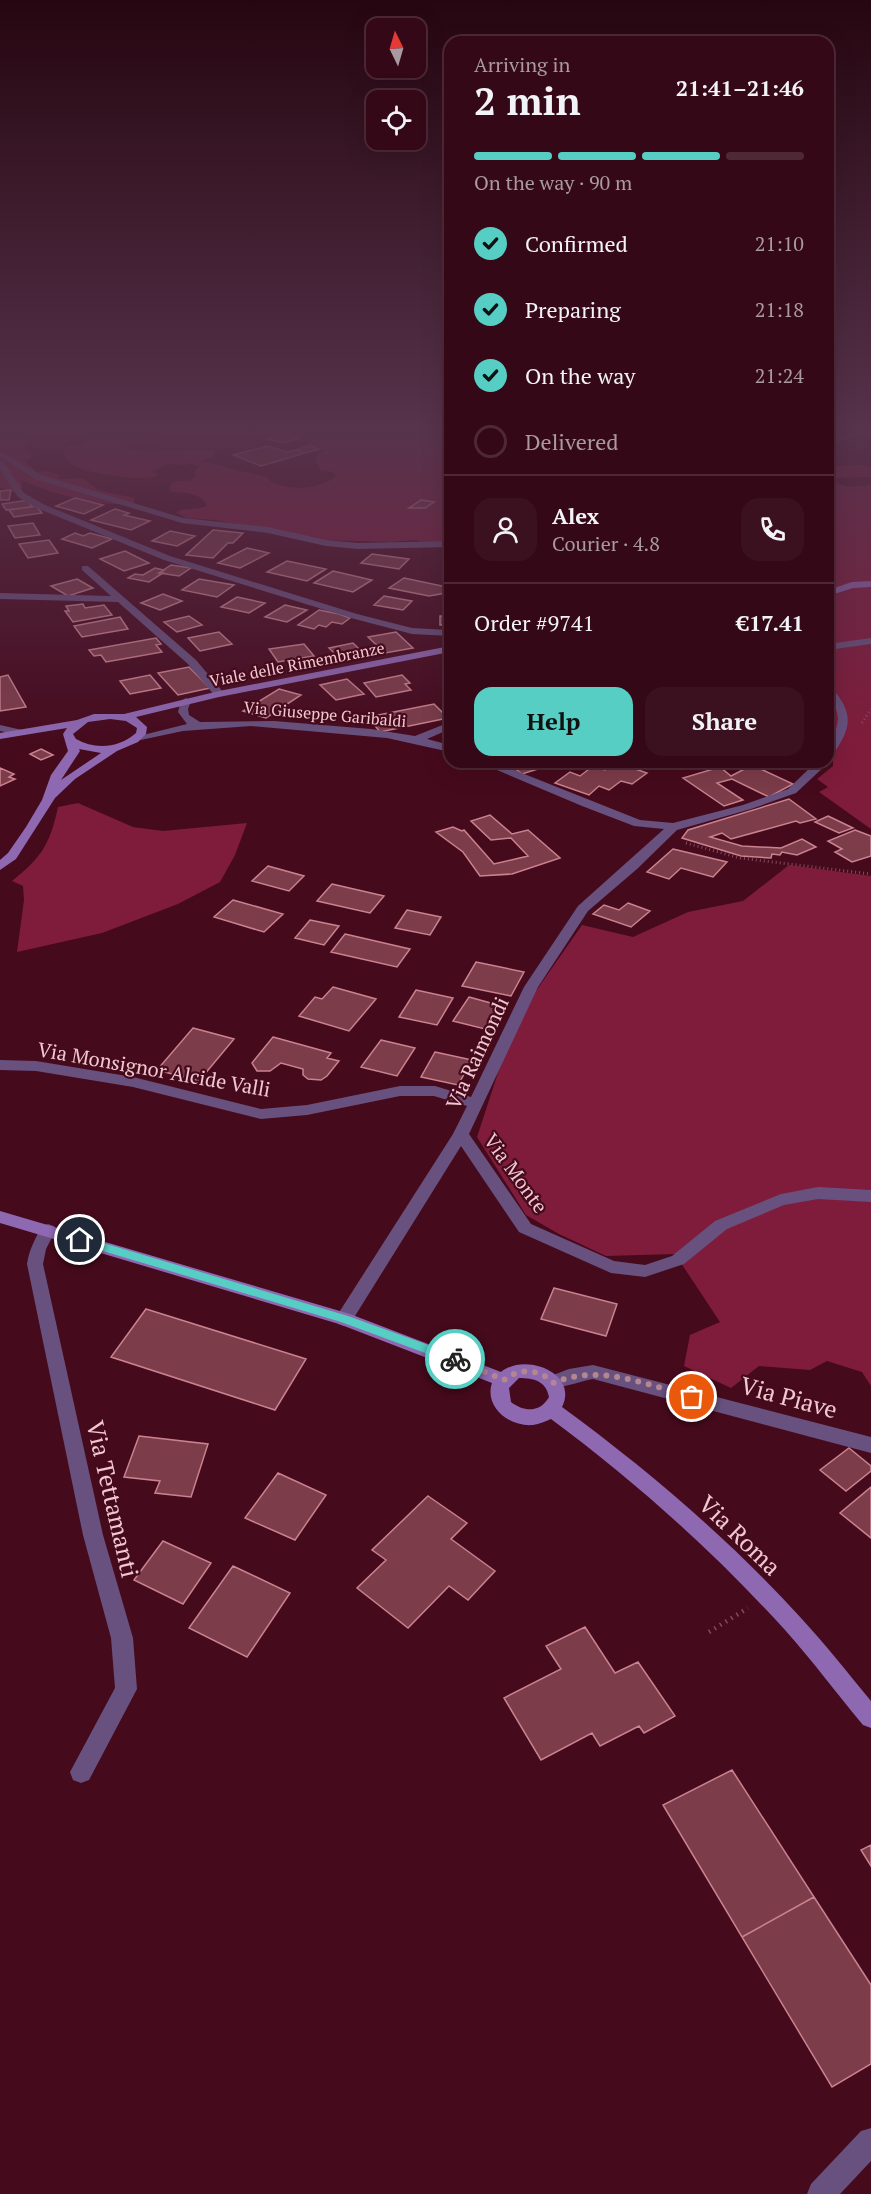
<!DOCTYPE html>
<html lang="en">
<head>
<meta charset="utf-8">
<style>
	:root { --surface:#340816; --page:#3c111f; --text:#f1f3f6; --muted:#a99aa1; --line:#4e2935; --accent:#56cec3 }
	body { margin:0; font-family:"PT Serif",serif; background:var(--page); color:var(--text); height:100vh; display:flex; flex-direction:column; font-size:22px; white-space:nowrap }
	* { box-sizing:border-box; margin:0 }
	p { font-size:20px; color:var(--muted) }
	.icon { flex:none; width:33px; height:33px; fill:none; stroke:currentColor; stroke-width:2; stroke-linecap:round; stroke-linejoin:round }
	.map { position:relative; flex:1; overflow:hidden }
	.panel { position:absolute; left:444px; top:36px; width:390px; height:732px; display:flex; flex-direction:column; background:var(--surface); border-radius:18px; box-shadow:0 6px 24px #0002,0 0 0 2px var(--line) }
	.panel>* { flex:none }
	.needle { width:39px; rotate:355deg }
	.controls { position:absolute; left:366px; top:18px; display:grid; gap:12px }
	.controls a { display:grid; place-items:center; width:60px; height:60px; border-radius:12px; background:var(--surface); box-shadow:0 6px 24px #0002,0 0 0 2px var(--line); font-size:30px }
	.pin { position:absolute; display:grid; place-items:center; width:51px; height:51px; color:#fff; margin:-26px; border:3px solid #fff; border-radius:50%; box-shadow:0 2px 6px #0007 }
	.courier { position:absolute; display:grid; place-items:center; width:60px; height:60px; margin:-30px; border:4px solid #56cec3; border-radius:50%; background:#fff; color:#222; box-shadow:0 2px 8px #0007 }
	.summary em { font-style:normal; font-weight:800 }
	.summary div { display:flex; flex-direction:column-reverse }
	.summary { display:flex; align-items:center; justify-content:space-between; height:102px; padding:0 30px }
	h1 { font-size:39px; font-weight:800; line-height:45px }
	.bar { display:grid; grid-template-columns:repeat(4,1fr); gap:9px 6px; align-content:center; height:72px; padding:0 30px }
	.bar i { height:8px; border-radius:4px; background:var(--line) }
	.bar .selected { background:var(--accent) }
	.bar p { grid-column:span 4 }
	.line { display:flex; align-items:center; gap:15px; padding:0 30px; border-top:2px solid var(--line) }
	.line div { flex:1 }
	.round { display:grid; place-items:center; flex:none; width:63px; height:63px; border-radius:18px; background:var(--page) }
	ol { padding:0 30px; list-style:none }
	li { display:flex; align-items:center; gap:18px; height:66px }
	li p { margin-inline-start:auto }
	li .icon { padding:6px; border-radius:50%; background:var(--accent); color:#111; stroke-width:4 }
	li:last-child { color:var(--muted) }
	li i { width:33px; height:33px; border:3px solid var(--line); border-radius:50% }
	.action { display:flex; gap:12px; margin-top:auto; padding:12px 30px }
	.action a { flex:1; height:69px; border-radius:18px; background:var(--accent); color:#111; font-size:24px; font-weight:800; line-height:69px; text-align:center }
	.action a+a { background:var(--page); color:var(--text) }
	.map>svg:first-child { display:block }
	.green { fill:#7f1c3b }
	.building { fill:#7c3c4a; stroke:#ca828f; stroke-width:1.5 }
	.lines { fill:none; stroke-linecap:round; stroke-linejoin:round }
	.path-far1 { stroke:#814c5a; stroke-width:3; stroke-dasharray:1 3; stroke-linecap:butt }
	.path { stroke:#814c5a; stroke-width:4.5; stroke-dasharray:1.5 5; stroke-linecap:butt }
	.street { fill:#68517e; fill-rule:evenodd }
	.secondary { fill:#8e68b1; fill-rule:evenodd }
	.route { fill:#56cec3 }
	.done { stroke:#b48691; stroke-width:6; stroke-dasharray:0 10.8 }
	.labels { text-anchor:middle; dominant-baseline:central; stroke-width:4.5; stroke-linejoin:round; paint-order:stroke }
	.far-street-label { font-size:16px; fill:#f0c8cf; stroke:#460a1d }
	.street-label { font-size:20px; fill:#f0c8cf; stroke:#460a1d }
	.near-street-label { font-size:24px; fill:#f0c8cf; stroke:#460a1d }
</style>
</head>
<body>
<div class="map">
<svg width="871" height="2194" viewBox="0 0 871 2194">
	<rect width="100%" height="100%" fill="#460a1d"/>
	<path class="green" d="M0,434L30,435L17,438L30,440L24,448L34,456L25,461L37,472L46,471L59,475L58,479L83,478L98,490L134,498V502C103,510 50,492 21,480L22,488L13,492L0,488Z
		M166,434L149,444L127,445L126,448C155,457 185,445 214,451L213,457L200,461C222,465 242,472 263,476C268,477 270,482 274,483C293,491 321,489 336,476L333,472L320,470L316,461L318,455L326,450L307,445L308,440L294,434H450V546L415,540L391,542L321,540L215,520L186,518L176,512C184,507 197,511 207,506C201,492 184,493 171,492L169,488L173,482L191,480L196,476L195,471L200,466L191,463L187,465L166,464L152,472L158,475C146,483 88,473 74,466C68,463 65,457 63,451L68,446H80L87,437L95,435Z
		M860,465L871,467V477L832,478L833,482L849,487L871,485V829L819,792L828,787L817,779L833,766L832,726L828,725V466Z
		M78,803L133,827L163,831L247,823L235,855L220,882L178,904L102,933L17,952L24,900L23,886L12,881C42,857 50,844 58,807Z
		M789,865L871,876V1386L862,1372L827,1361L810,1370L759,1366L731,1388L684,1366L690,1335L720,1322L675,1254L606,1256L559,1234L526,1215L477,1137L515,1021L582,925L633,937L688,912L743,901Z"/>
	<path class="building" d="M280,434H288L300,438L283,443L267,439Z
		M268,446L286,452L296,450L305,453L261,466L233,455Z
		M309,446L319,449L305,453L296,450Z
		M11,490L9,500H0V491Z
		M75,498L103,505L84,514L56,506Z
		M28,500L32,507L6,510L2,504Z
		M421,500L434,502L425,508H409Z
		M36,506L42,513L14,517L9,510Z
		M115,509L129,513L124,515L150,521L131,530L91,520Z
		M33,523L40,535L15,538L8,526Z
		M213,530L243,533L233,543H228L213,558L186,555Z
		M170,531L195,536L177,546L152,541Z
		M75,533L83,536L90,533L112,539L92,548L62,539Z
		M49,540L58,553L28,558L19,544Z
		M247,548L269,553L240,568L218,563Z
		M125,551L149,563L124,571L100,559Z
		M372,554L409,559L399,569L361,563Z
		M287,561L326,569L307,581L267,572Z
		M171,565L191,568L179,576L159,573Z
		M155,568L164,570L159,573H163L149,582L128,578L135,574L143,575Z
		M333,571L372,580L353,592L314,583Z
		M404,578L447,587L446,593L429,596L389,588Z
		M77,579L93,588L68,596L51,586Z
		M199,579L234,585L217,597L182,590Z
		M163,594L182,601L160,610L141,603Z
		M384,596L412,601L403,610L374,605Z
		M237,597L265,603L249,613L221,607Z
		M83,604L85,608L104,605L112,615L73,622L65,611H69L66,606Z
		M285,605L307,610L287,622L265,617Z
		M319,610L339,614L350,618L342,624L332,622L326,627L319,625L314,629L298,625Z
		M189,616L202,625L177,632L164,622Z
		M440,616H450V625H440Z
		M120,617L128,629L82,637L74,626Z
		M219,632L232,644L200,651L188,638Z
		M396,632L413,648L385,653L368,637Z
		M156,638L161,644L156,645L162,652L106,662L101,655L94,656L89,650Z
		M353,643L361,651L337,656L329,648Z
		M304,644L314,656L278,662L269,649Z
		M189,667L210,688L178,695L158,673Z
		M8,675L26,707L0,711V677Z
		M150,675L161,688L130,694L120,681Z
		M402,675L410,683L405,684L411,690L376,697L364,683Z
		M347,679L364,694L336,700L320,685Z
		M279,689L301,695L266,718L243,711Z
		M434,704L448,718L380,732L368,717Z
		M41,749L53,755L41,760L30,754Z
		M506,762H555L557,763L522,774Z
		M615,762L647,773L632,784L621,781L609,790L599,786L589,795L555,783L570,772L580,776L593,766L605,770Z
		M752,765L793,784L769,797L732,779L717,783L743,800L724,806L683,778L720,767L731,776Z
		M0,768L14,774L9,777L15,779L0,786Z
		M789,799L816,819L800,823L796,821L731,839L722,833L710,837L742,846L781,848L802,839L816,847L797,855L782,852L780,855L772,854L771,858L741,856L682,838L688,830Z
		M490,815L512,834L528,830L560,858L512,874L480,876L463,852L436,832L453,827L462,831L464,830L494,864L528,856L511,838L491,840L471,821Z
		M828,816L853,828L839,833L815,822Z
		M855,830L871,836V856L852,862L835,852L842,849L828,841Z
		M673,849L727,862L713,877L681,868L669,879L647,872Z
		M268,866L304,876L289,891L252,881Z
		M332,884L384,896L370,913L317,901Z
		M233,900L283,914L264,932L214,917Z
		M628,903L650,911L631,927L593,914L604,905L619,910Z
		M407,910L441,917L430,935L395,928Z
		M310,920L339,926L324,945L295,938Z
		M345,934L410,949L397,967L331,952Z
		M476,962L524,972L511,996L462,986Z
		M333,987L376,999L349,1031L299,1016L315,997L322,999Z
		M416,990L453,998L437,1025L399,1017Z
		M469,997L505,1007L489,1030L453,1021Z
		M193,1028L234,1039L199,1081L157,1070Z
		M273,1037L331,1053L327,1058L339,1061L327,1076L321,1080L308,1079L303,1075V1069L281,1063L270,1071H257L252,1063Z
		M381,1040L415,1048L397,1076L361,1067Z
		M435,1052L472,1060L458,1085L421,1077Z
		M554,1288L617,1304L606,1336L541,1319Z
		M146,1309L306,1359L275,1410L111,1357Z
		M139,1436L208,1444L191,1497L155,1493L160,1481L124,1477Z
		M849,1448L871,1466V1471L846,1491L820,1470Z
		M278,1473L326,1495L295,1540L245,1518Z
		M871,1487V1538L840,1513Z
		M428,1496L467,1523L451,1539L495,1571L468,1600L449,1586L408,1628L357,1588L386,1560L372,1550Z
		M163,1541L211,1563L183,1604L134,1580Z
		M233,1566L290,1593L247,1657L189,1628Z
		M585,1627L615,1673L638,1662L675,1716L644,1733L639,1726L600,1746L592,1733L541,1760L504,1698L561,1669L546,1646Z
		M732,1770L814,1897L742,1937L663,1805Z
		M871,1845V1866L861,1850Z
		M814,1897L871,1985V2064L832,2087L742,1937Z"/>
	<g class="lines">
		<path class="path-far1" d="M862,723L871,709
			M686,843L740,858L871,874"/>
		<path class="path" d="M709,1632L748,1608"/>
		<path class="street" d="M849,434H863L828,444V440Z
			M0,451L41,475L183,518L268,527L326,540L358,543L450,541V547L358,549L326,546L268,533L182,523L35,479L0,456Z
			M0,461H3L24,493L45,505L170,556L357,614L412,628L450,630V636L412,634L351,618L164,560L39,509L18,497L0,469Z
			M82,566H88L196,660L223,692V696H215L188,664L118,602L0,599V593L111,596L82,570Z
			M871,638V644L828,650V644Z
			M828,687L832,688C855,715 851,728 832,756L828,757C828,743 837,733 838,719C838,706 828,700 828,687Z
			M186,698L191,701L188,709L189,715L200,722L274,721L371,729L415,736L450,722V729L427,739L450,745V752L387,738L251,726L183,731L131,742V738L187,724L178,712L181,701Z
			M0,725L22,730L23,732L18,735L0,731Z
			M478,762H494L640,820L673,823L743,805L788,789L816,762H829L796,793L751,809L677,830L637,869L588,911L538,987L469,1134L531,1224L614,1261L645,1265L672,1256L715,1221L781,1194L818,1187L871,1190V1202L818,1199L784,1205L727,1229L684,1264L645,1277L611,1273L519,1232L461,1146L350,1324L344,1326L338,1324L335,1319L338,1314L453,1134L467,1106L434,1096H400L307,1115L261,1119L133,1087L36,1071L0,1070V1060L36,1061L133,1077L261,1109L307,1105L400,1086H435L471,1097L524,987L578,906L664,829L634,826L582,806Z
			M48,1224L54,1226L56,1230L46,1249L43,1264L103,1535L133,1638L137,1689L89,1780L81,1783L73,1780L70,1772L115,1688L111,1638L83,1535L27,1264C29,1250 35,1239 42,1226Z
			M593,1365L871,1437V1453L593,1379C581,1381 558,1390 548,1387L545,1382L548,1377L569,1369Z
			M871,2128V2161L840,2194H807L811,2184L861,2131Z"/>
		<path class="secondary" d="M871,581V587L853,588L828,596V590L852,582Z
			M450,646V652L219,697L136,717L147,727L146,734L138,742L117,751L75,779L55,798L16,859L0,870V860L8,853L26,827L42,800L51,775L68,751L63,734L67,728L0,739V733L77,720L94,714H124L219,691ZM110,719L126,721L137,728L136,733C119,748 95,750 76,739L73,734L88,722ZM79,749L101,753L61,780L80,751Z
			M0,1211L350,1314L501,1372C525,1352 579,1373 562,1407C648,1470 729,1539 801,1618C825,1644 848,1673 871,1701V1728L863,1725C837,1694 812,1660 785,1630C714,1552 636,1482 551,1419C546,1421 539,1424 533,1425C509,1427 484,1407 492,1383L339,1324L0,1223ZM519,1378C534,1378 546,1381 549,1397C540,1413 524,1412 511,1402L509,1388Z"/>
	</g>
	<linearGradient id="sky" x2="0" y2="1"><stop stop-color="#260610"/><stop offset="0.58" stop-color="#57334c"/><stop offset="1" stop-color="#57334c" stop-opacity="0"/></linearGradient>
	<rect width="871" height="742" fill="url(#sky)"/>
	<path class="route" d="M80,1236L348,1316L459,1356L461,1359L455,1364L341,1322L76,1243V1237Z"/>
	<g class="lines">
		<path class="done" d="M455,1359L504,1380C520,1367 539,1369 554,1383C598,1363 647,1385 692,1397"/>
	</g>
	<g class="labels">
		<g class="far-street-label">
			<text transform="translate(297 664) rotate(-11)">Viale delle Rimembranze</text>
			<text transform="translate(325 714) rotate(5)">Via Giuseppe Garibaldi</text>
		</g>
		<g class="street-label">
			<text transform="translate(477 1053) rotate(-65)">Via Raimondi</text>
			<text transform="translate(154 1069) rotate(10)">Via Monsignor Alcide Valli</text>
			<text transform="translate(516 1173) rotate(54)">Via Monte</text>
		</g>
		<g class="near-street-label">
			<text transform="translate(789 1397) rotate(15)">Via Piave</text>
			<text transform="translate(113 1499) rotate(77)">Via Tettamanti</text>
			<text transform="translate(740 1535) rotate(44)">Via Roma</text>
		</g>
	</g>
</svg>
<div class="controls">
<a><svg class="needle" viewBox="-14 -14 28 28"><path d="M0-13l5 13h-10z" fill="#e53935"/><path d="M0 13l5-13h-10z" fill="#a99aa1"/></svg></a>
<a><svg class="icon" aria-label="locate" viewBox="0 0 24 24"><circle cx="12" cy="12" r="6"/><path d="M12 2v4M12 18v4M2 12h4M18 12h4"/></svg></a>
</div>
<div class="pin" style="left:692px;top:1397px;background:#ea580c"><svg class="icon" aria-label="bag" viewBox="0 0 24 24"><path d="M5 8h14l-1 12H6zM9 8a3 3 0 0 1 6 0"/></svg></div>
<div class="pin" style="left:80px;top:1240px;background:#1f2937"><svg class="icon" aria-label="home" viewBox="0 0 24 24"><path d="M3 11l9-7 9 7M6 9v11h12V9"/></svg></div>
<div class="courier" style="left:455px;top:1359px"><svg class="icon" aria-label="bike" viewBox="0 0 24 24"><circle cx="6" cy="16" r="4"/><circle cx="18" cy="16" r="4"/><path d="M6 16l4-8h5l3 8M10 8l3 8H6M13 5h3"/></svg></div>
<section class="panel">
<div class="summary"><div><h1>2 min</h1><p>Arriving in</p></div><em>21:41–21:46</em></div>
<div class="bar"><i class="selected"></i><i class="selected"></i><i class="selected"></i><i></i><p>On the way · 90 m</p></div>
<ol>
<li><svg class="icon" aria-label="check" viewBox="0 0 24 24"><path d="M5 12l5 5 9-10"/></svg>Confirmed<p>21:10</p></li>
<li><svg class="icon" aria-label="check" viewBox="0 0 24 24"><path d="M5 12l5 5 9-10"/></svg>Preparing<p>21:18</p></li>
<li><svg class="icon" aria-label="check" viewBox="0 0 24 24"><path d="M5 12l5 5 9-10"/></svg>On the way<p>21:24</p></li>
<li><i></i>Delivered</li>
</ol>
<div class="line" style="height:108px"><a class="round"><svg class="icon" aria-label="person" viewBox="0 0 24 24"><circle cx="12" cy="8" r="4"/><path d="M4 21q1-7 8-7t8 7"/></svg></a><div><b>Alex</b><p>Courier · 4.8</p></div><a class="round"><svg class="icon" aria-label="phone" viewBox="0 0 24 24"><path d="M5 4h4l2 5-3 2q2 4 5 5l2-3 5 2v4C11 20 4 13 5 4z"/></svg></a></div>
<div class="line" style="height:78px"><div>Order #9741</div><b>€17.41</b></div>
<div class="action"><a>Help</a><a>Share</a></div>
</section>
</div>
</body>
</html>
